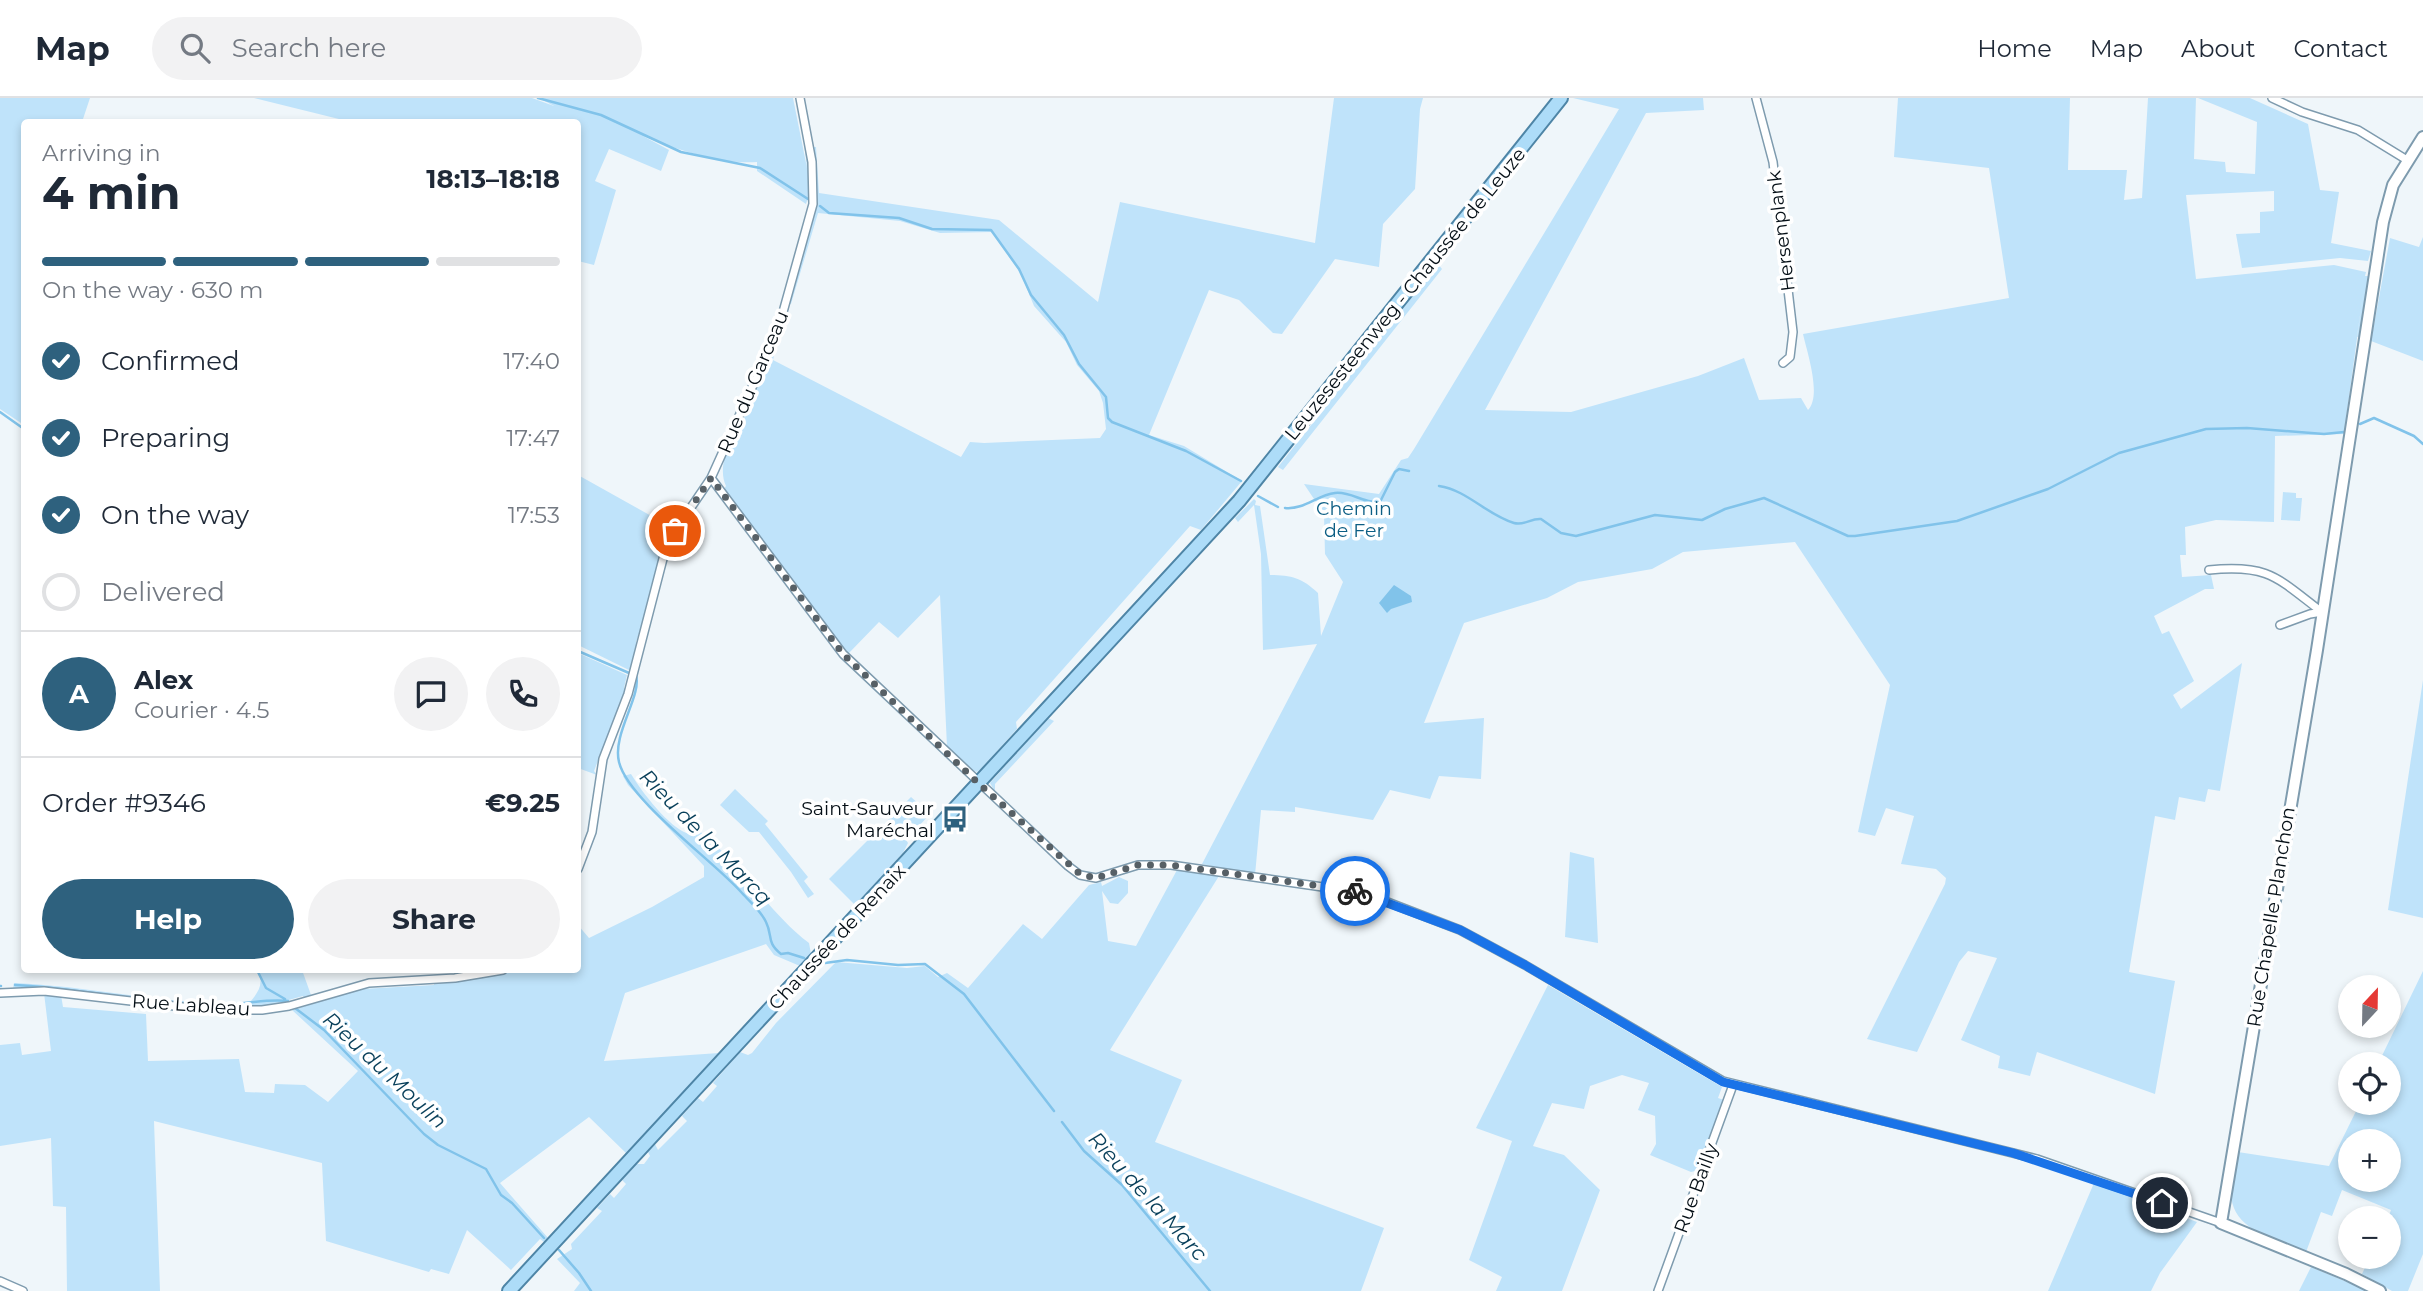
<!DOCTYPE html>
<html lang="en">
<head>
<meta charset="utf-8">
<style>
	:root { --surface:#fff; --page:#f2f2f3; --text:#1f2937; --muted:#747a83; --line:#e0e1e3; --accent:#2e617e }
	body { margin:0; font-family:Montserrat,sans-serif; background:var(--page); color:var(--text); height:100vh; display:flex; flex-direction:column; font-size:26px; white-space:nowrap }
	* { box-sizing:border-box; margin:0 }
	p { font-size:23px; color:var(--muted) }
	.icon { flex:none; width:38px; height:38px; fill:none; stroke:currentColor; stroke-width:2; stroke-linecap:round; stroke-linejoin:round }
	.map { position:relative; flex:1; overflow:hidden }
	.drawer { position:absolute; left:21px; top:21px; width:560px; height:854px; display:flex; flex-direction:column; background:var(--surface); border-radius:7px; box-shadow:0 4px 10px #0003 }
	.drawer>* { flex:none }
	.needle { width:46px; rotate:22deg }
	.buttons { position:absolute; left:2338px; top:877px; display:grid; gap:14px }
	.buttons a { display:grid; place-items:center; width:63px; height:63px; border-radius:50%; background:var(--surface); box-shadow:0 4px 10px #0003; font-size:35px }
	.pin { position:absolute; display:grid; place-items:center; width:60px; height:60px; color:#fff; margin:-30px; border:4px solid #fff; border-radius:50%; box-shadow:0 2px 7px #0007 }
	.courier { position:absolute; display:grid; place-items:center; width:70px; height:70px; margin:-35px; border:5px solid #1a73e8; border-radius:50%; background:#fff; color:#222; box-shadow:0 2px 9px #0007 }
	.summary em { font-style:normal; font-weight:700 }
	.summary div { display:flex; flex-direction:column-reverse }
	.summary { display:flex; align-items:center; justify-content:space-between; height:119px; padding:0 21px }
	h1 { font-size:46px; font-weight:700; line-height:52px }
	.bar { display:grid; grid-template-columns:repeat(4,1fr); gap:10px 7px; align-content:center; height:84px; padding:0 21px }
	.bar i { height:9px; border-radius:5px; background:var(--line) }
	.bar .on { background:var(--accent) }
	.bar p { grid-column:span 4 }
	.line { display:flex; align-items:center; gap:18px; padding:0 21px; border-top:2px solid var(--line) }
	.line div { flex:1 }
	.round { display:grid; place-items:center; flex:none; width:74px; height:74px; border-radius:37px; background:var(--page) }
	ol { padding:0 21px; list-style:none }
	li { display:flex; align-items:center; gap:21px; height:77px }
	li p { margin-inline-start:auto }
	li .icon { padding:7px; border-radius:50%; background:var(--accent); color:#fff; stroke-width:4 }
	li:last-child { color:var(--muted) }
	li i { width:38px; height:38px; border:4px solid var(--line); border-radius:50% }
	.primary-button { display:flex; gap:14px; margin-top:auto; padding:14px 21px }
	.primary-button a { flex:1; height:80px; border-radius:42px; background:var(--accent); color:#fff; font-size:28px; font-weight:700; line-height:80px; text-align:center }
	.primary-button a+a { background:var(--page); color:var(--text) }
	header { display:flex; align-items:center; gap:42px; box-sizing:border-box; height:98px; padding:0 35px; background:var(--surface); border-bottom:2px solid var(--line) }
	header strong { font-size:33px }
	nav { display:flex; gap:38px; margin-inline-start:auto; font-size:24px }
	.search { width:490px; height:63px; background:var(--page); display:flex; align-items:center; gap:18px; box-sizing:border-box; padding:0 24px; border-radius:38px; color:var(--muted); font-size:26px }
	.map>svg:first-child { display:block }
	.green { fill:#bfe3fa; fill-rule:evenodd }
	.water { fill:#81c3ea }
	.lines { fill:none; stroke-linecap:round; stroke-linejoin:round }
	.stream { stroke:#81c3ea; stroke-width:2.5 }
	.street-casing { stroke:#7e9bae; stroke-width:10 }
	.secondary-casing { stroke:#7e9bae; stroke-width:14 }
	.primary-casing { stroke:#4e85a6; stroke-width:16 }
	.street { stroke:#fff; stroke-width:7 }
	.secondary { stroke:#fff; stroke-width:10 }
	.primary { stroke:#addcf8; stroke-width:12 }
	.done { stroke:#576066; stroke-width:7; stroke-dasharray:0 12.6 }
	.route { stroke:#1a73e8; stroke-width:9 }
	.labels { text-anchor:middle; dominant-baseline:central; stroke-width:7; stroke-linejoin:round; paint-order:stroke }
	.street-label { font-size:19px; fill:#050f16; stroke:#fff }
	.park-label { font-size:19px; fill:#0c5e84; stroke:#fff }
	.poi-label { font-size:19px; fill:#050f16; stroke:#fff; text-anchor:end }
	.water-label { font-size:21px; font-style:italic; fill:#083f5a; stroke:#fff }
</style>
</head>
<body>
<header>
<strong>Map</strong>
<div class="search"><svg class="icon" aria-label="search" viewBox="0 0 24 24"><circle cx="10" cy="10" r="6"/><path d="M15 15l6 6"/></svg>Search here</div>
<nav><a>Home</a><a>Map</a><a>About</a><a>Contact</a></nav>
</header>
<div class="map">
<svg width="2423" height="1193" viewBox="0 0 2423 1193">
	<rect width="100%" height="100%" fill="#eff6fa"/>
	<path class="green" d="M0,0H90L82,24H24V327L0,311Z
		M254,0H532L554,8L539,0H793L807,70L802,29C808,54 815,82 806,106L757,73V64C722,67 675,51 643,38L669,52L661,73L609,51L595,83L616,92L594,167L578,163V24H351Z
		M1334,0H1423L1420,11L1415,91L1383,126L1379,169L1335,161L1282,236L1273,235L1239,202L1209,192L1149,337L1184,348L1242,383L1201,432L1190,428L1016,624L1017,631L981,671L977,674L972,672L947,649L940,497L898,540L879,524L849,555L843,549L849,559L724,391L726,388C715,366 736,331 746,310L749,311L755,297L753,296L782,224L773,262L961,359L970,344L984,345L1100,340L1106,331L1103,305L1099,293L1077,267L1066,244L1034,208L1021,176L992,134L940,135L900,123L818,115L791,206L788,205L814,114L816,94L813,49H816L819,95L999,122L1098,204L1120,104L1315,145Z
		M1573,0H1703L1704,12L1646,15L1485,312L1571,314L1698,278L1744,260L1759,302L1801,300L1808,312C1822,298 1807,254 1803,236L2009,200L1989,70L1894,59L1898,0H2070L2068,72H2127L2124,102L2142,100L2148,0H2196L2194,61L2225,64L2226,74L2255,76L2257,24L2198,0H2250L2308,26L2320,92L2339,94L2331,145L2371,153L2368,163L2340,160L2242,170L2236,136L2260,135V114L2274,113V93L2186,97L2196,181L2334,167L2366,174L2365,178H2369L2359,239H2357L2364,189L2344,336L2275,338L2274,424L2216,422L2185,429L2186,457H2180L2182,479L2211,477L2214,491H2205L2154,518L2162,536L2169,533L2194,583L2173,597L2181,611L2242,565L2220,693L2208,691L2205,704L2179,699L2175,722L2155,718L2129,874L2175,883L2155,996L2037,954L2030,978L1998,970L2000,958L1961,942L1997,860L1968,853L1959,864L1917,954L1867,941L1945,786L1946,780L1936,771L1901,766L1914,718L1886,710L1875,738L1858,734L1890,587L1795,444L1683,454L1652,471L1578,484L1547,500L1464,525L1424,625L1484,620L1481,681L1439,678L1430,701L1390,692L1373,722L1295,709V714L1261,712L1255,777L1202,766L1317,546L1263,552L1261,456L1254,407L1238,424L1235,420L1254,401L1256,403L1255,407L1260,408L1270,477C1292,477 1302,480 1318,495L1321,538L1343,484L1325,456L1324,416L1304,386L1379,396L1401,362L1408,360L1414,351L1619,11Z
		M2423,139V263L2371,243L2390,140L2419,149Z
		M1438,166L1442,171L1283,372L1278,369Z
		M578,377L671,429L660,451L661,456L648,503L650,504L636,544L639,546L631,573L578,547Z
		M2283,394L2296,395V400H2302L2300,423L2281,422Z
		M578,555L627,577L624,590L626,591L594,673L597,677L578,670Z
		M2423,582V820L2388,812Z
		M1048,620L1054,623L995,686V694L990,685Z
		M631,676C642,694 669,730 689,736L698,732C740,764 767,813 809,845L811,856L800,868L774,857L766,846L625,895L604,963L719,955L627,1056L589,1019L500,1085L548,1140L544,1144L540,1141L511,1172L467,1132L449,1176L431,1171L429,1174L326,1143L322,1065L154,1023L160,1193H67L66,1109L53,1108L51,1040L0,1048V947L20,945L22,957L51,953L44,895L61,897L63,909L146,916L148,963L239,961L245,994L274,995L275,986L305,987L328,1004L358,973L292,912L362,891L434,887V884L499,875L509,872H578V827L589,840L652,809L704,779V768L628,687L623,678Z
		M735,691L768,723L765,726L808,779L804,783L814,796L808,800L791,774L759,734H749L720,707Z
		M911,699L930,716L906,742L908,745L903,755L855,807L829,781Z
		M1570,754L1594,760L1598,845L1565,839Z
		M1177,772L1219,778L1110,952L1182,982L1155,1044L1384,1130L1361,1193H574L580,1185L557,1161L572,1151L571,1146L602,1113L597,1110L610,1096L614,1100L626,1086L622,1082L636,1066H644L650,1058L648,1054L655,1046L658,1052L687,1023L682,1018L698,1000L703,1004L717,988L713,985L740,954L748,957L752,955L776,925L836,864L907,870L925,868L938,879L947,875L968,890L1023,826L1042,841L1089,787L1101,784L1102,788L1119,779L1128,783V795L1118,806L1110,805L1102,793L1108,843L1136,848Z
		M258,872H302L311,897L348,887L304,901L303,898L285,903L286,907L221,911L13,891L14,885C92,888 170,908 249,905C259,894 264,886 258,872Z
		M2423,873V1156L2408,1193H2392L2362,1176L2370,1159L2389,1158L2388,1120L2391,1112L2342,1092L2332,1118L2321,1114L2306,1154C2274,1141 2230,1132 2231,1093C2231,1080 2235,1067 2238,1054L2329,1068L2360,1005L2389,1004V966H2378ZM2350,1043H2389V1082H2350Z
		M1548,887L1722,989L1718,1000L1727,1003L1699,1072L1691,1074L1650,1057L1656,1046L1655,1018L1638,1012L1649,985L1622,977L1590,988L1584,1011L1552,1005L1533,1048L1564,1057L1600,1092L1562,1193H1496L1502,1179L1469,1162L1512,1043L1476,1030Z
		M2094,1085L2197,1124L2160,1175L2151,1193H2048Z
		M2311,1169L2369,1193H2299Z"/>
	<path class="water" d="M1394,487L1411,498L1412,504L1391,511L1387,515L1379,505Z"/>
	<g class="lines">
		<path class="stream" d="M538,0L601,17L681,54L760,70L808,101
			M820,108L829,115L899,120L932,131L991,132L1019,171L1031,197L1064,237L1079,266L1106,299L1108,320L1112,324L1186,353L1241,383
			M0,314L24,331
			M2360,326L2374,320L2414,338L2423,346
			M1439,388C1467,392 1487,417 1514,425C1524,428 1531,420 1541,421L1561,435L1576,438L1655,417L1702,422L1725,411L1764,400L1848,438H1855L1957,423L2048,391L2119,355L2206,331L2247,330L2324,336L2344,334
			M1258,398L1278,409
			M1285,410C1304,412 1317,397 1335,395C1351,393 1364,406 1380,404L1395,374L1399,371L1409,373
			M578,553L629,575
			M636,577C642,598 612,636 619,664C628,702 715,764 742,795C750,804 761,813 766,824C773,838 766,844 781,856L788,855L804,860
			M825,865L847,862L898,867L925,866L964,896L1054,1013
			M257,872L266,890L285,901
			M15,887C80,890 144,905 208,907C235,909 261,900 288,903
			M0,888H1
			M295,910L324,932L424,1036L438,1047L486,1071L501,1097L512,1105L544,1140
			M1062,1024L1084,1053L1122,1087L1210,1193
			M559,1152L579,1175L591,1193"/>
		<g class="street-casing">
			<path id="street" d="M800,0L812,64L813,106L778,232L711,380L843,556L1068,768L1080,777L1096,780L1138,767H1171L1364,795L1460,832L1525,867L1723,983L2037,1061L2221,1125
				M1756,0L1773,64L1793,234L1790,259L1783,265
				M2272,0L2302,14L2358,32L2407,62
				M2209,472C2269,466 2277,480 2322,514
				M2280,527L2310,516L2322,514
				M578,771L592,734L603,661L628,596L665,453L675,433L711,380
				M0,895L44,893L209,912H262L289,908L369,885L455,880L503,872
				M0,1183L23,1193
				M1658,1193L1733,987"/>
		</g>
		<g class="secondary-casing">
			<path id="secondary" d="M2380,1193L2346,1176L2221,1125L2317,552L2383,124L2393,87L2423,39"/>
		</g>
		<g class="primary-casing">
			<path id="primary" d="M509,1193L1239,403L1561,0"/>
		</g>
		<use href="#street" class="street"/>
		<use href="#secondary" class="secondary"/>
		<use href="#primary" class="primary"/>
	</g>
	<g class="lines">
		<path class="done" d="M675,433L711,380L843,556L978,685L1080,776L1096,780L1138,767H1171L1355,793"/>
		<path class="route" d="M1355,793L1460,832L1525,867L1723,984L2013,1055L2162,1105"/>
	</g>
	<defs>
		<g id="bus-bare" transform="scale(2.1)"><path d="M-5-6H5V4H4V6H2V4H-2V6H-4V4H-5ZM-3.5-4V0h7V-4ZM-3.5 1.2v1.5H-2V1.2ZM2 1.2v1.5H3.5V1.2Z" fill="#2e617e" stroke="#fff" stroke-width="2.5" paint-order="stroke"/></g>
	</defs>
	<g fill-rule="evenodd">
		<use href="#bus-bare" x="955" y="721"/>
	</g>
	<g class="labels">
		<g class="street-label">
			<text transform="translate(1781 133) rotate(-97)">Hersenplank</text>
			<text transform="translate(1405 196) rotate(-51)">Leuzesesteenweg - Chaussée de Leuze</text>
			<text transform="translate(753 284) rotate(-67)">Rue du Garceau</text>
			<text transform="translate(2271 819) rotate(-81)">Rue Chapelle Planchon</text>
			<text transform="translate(837 839) rotate(-47)">Chaussée de Renaix</text>
			<text transform="translate(191 907) rotate(4)">Rue Lableau</text>
			<text transform="translate(1696 1090) rotate(-70)">Rue Bailly</text>
		</g>
		<g class="park-label">
			<text x="1354" y="410">Chemin<tspan x="1354" dy="22">de Fer</tspan></text>
		</g>
		<g class="poi-label">
			<text x="934" y="710">Saint-Sauveur<tspan x="934" dy="22">Maréchal</tspan></text>
		</g>
		<g class="water-label">
			<text transform="translate(706 739) rotate(46)">Rieu de la Marcq</text>
			<text transform="translate(385 972) rotate(43)">Rieu du Moulin</text>
			<text transform="translate(1148 1098) rotate(48)">Rieu de la Marc</text>
		</g>
	</g>
</svg>
<div class="buttons">
<a><svg class="needle" viewBox="-14 -14 28 28"><path d="M0-13l5 13h-10z" fill="#e53935"/><path d="M0 13l5-13h-10z" fill="#747a83"/></svg></a>
<a><svg class="icon" aria-label="locate" viewBox="0 0 24 24"><circle cx="12" cy="12" r="6"/><path d="M12 2v4M12 18v4M2 12h4M18 12h4"/></svg></a>
<a>+</a>
<a>−</a>
</div>
<div class="pin" style="left:675px;top:433px;background:#ea580c"><svg class="icon" aria-label="bag" viewBox="0 0 24 24"><path d="M5 8h14l-1 12H6zM9 8a3 3 0 0 1 6 0"/></svg></div>
<div class="pin" style="left:2162px;top:1105px;background:#1f2937"><svg class="icon" aria-label="home" viewBox="0 0 24 24"><path d="M3 11l9-7 9 7M6 9v11h12V9"/></svg></div>
<div class="courier" style="left:1355px;top:793px"><svg class="icon" aria-label="bike" viewBox="0 0 24 24"><circle cx="6" cy="16" r="4"/><circle cx="18" cy="16" r="4"/><path d="M6 16l4-8h5l3 8M10 8l3 8H6M13 5h3"/></svg></div>
<section class="drawer">
<div class="summary"><div><h1>4 min</h1><p>Arriving in</p></div><em>18:13–18:18</em></div>
<div class="bar"><i class="on"></i><i class="on"></i><i class="on"></i><i></i><p>On the way · 630 m</p></div>
<ol>
<li><svg class="icon" aria-label="check" viewBox="0 0 24 24"><path d="M5 12l5 5 9-10"/></svg>Confirmed<p>17:40</p></li>
<li><svg class="icon" aria-label="check" viewBox="0 0 24 24"><path d="M5 12l5 5 9-10"/></svg>Preparing<p>17:47</p></li>
<li><svg class="icon" aria-label="check" viewBox="0 0 24 24"><path d="M5 12l5 5 9-10"/></svg>On the way<p>17:53</p></li>
<li><i></i>Delivered</li>
</ol>
<div class="line" style="height:126px"><b class="round" style="background:var(--accent);color:#fff">A</b><div><b>Alex</b><p>Courier · 4.5</p></div><a class="round"><svg class="icon" aria-label="chat" viewBox="0 0 24 24"><path d="M4 5h16v11H9l-5 4z"/></svg></a><a class="round"><svg class="icon" aria-label="phone" viewBox="0 0 24 24"><path d="M5 4h4l2 5-3 2q2 4 5 5l2-3 5 2v4C11 20 4 13 5 4z"/></svg></a></div>
<div class="line" style="height:91px"><div>Order #9346</div><b>€9.25</b></div>
<div class="primary-button"><a>Help</a><a>Share</a></div>
</section>
</div>
</body>
</html>
